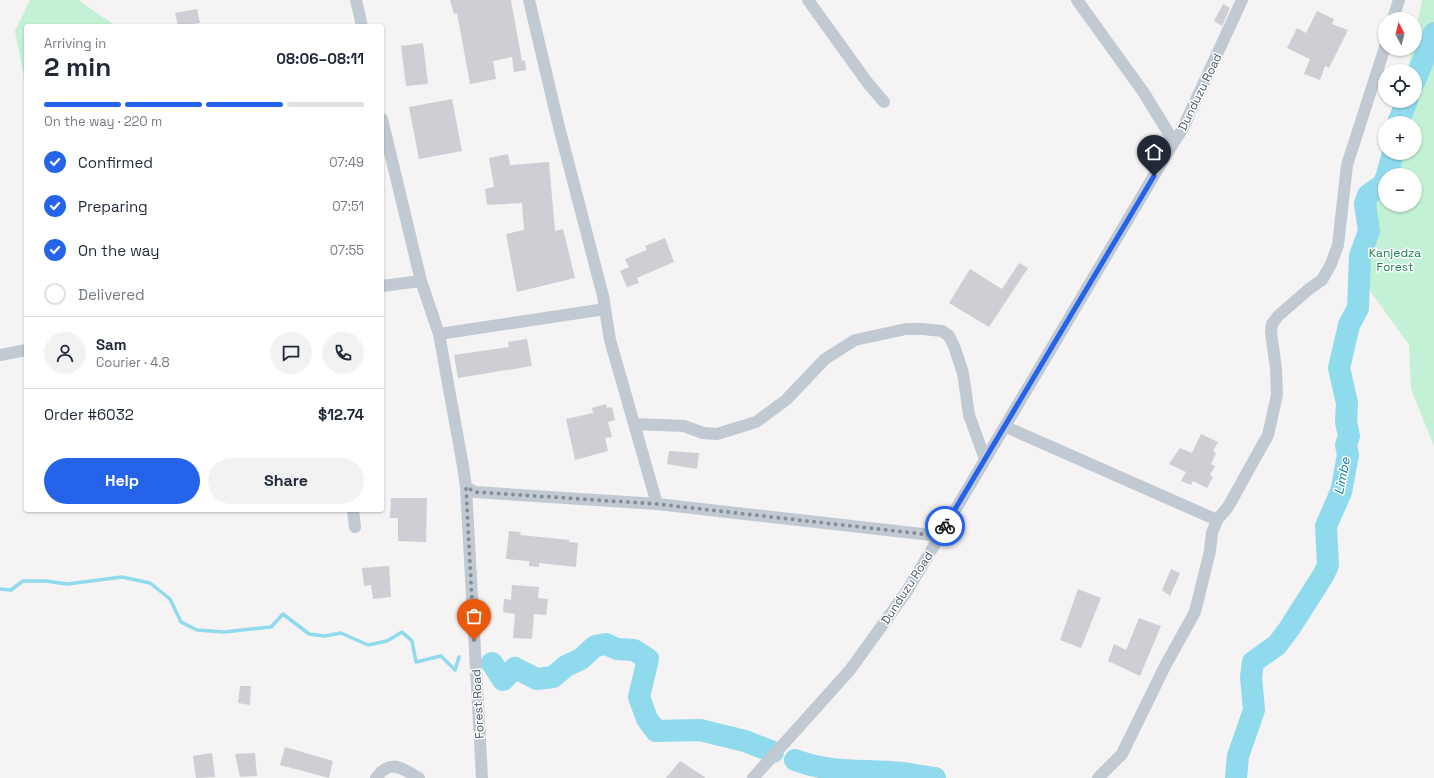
<!DOCTYPE html>
<html lang="en">
<head>
<meta charset="utf-8">
<style>
	:root { --surface:#fff; --page:#f2f2f3; --text:#1f2937; --muted:#747a83; --line:#e0e1e3; --accent:#2563eb }
	body { margin:0; font-family:"Space Grotesk",sans-serif; background:var(--page); color:var(--text); height:100vh; display:flex; flex-direction:column; font-size:15px; white-space:nowrap }
	* { box-sizing:border-box; margin:0 }
	p { font-size:13px; color:var(--muted) }
	.icon { flex:none; width:22px; height:22px; fill:none; stroke:currentColor; stroke-width:2; stroke-linecap:round; stroke-linejoin:round }
	.map { position:relative; flex:1; overflow:hidden }
	.details { position:absolute; left:24px; top:24px; width:360px; height:488px; display:flex; flex-direction:column; background:var(--surface); border-radius:4px; box-shadow:0 1px 3px #0004 }
	.details>* { flex:none }
	.needle { width:26px; rotate:353deg }
	.fabs { position:absolute; left:1378px; top:12px; display:grid; gap:8px }
	.fabs a { display:grid; place-items:center; width:44px; height:44px; border-radius:50%; background:var(--surface); box-shadow:0 1px 3px #0004; font-size:20px }
	.pin { position:absolute; display:grid; place-items:center; width:34px; height:34px; color:#fff; margin:-41px -17px; border-radius:50% 50% 50% 0; rotate:-45deg; box-shadow:0 0 4px #0007 }
	.pin .icon { rotate:45deg }
	.courier { position:absolute; display:grid; place-items:center; width:40px; height:40px; margin:-20px; border:3px solid #2563eb; border-radius:50%; background:#fff; color:#222; box-shadow:0 1px 5px #0007 }
	.summary em { font-style:normal; font-weight:800 }
	.summary div { display:flex; flex-direction:column-reverse }
	.summary { display:flex; align-items:center; justify-content:space-between; height:68px; padding:0 20px }
	h1 { font-size:26px; font-weight:800; line-height:30px }
	.bar { display:grid; grid-template-columns:repeat(4,1fr); gap:6px 4px; align-content:center; height:48px; padding:0 20px }
	.bar i { height:5px; border-radius:3px; background:var(--line) }
	.bar .selected { background:var(--accent) }
	.bar p { grid-column:span 4 }
	.line { display:flex; align-items:center; gap:10px; padding:0 20px; border-top:1px solid var(--line) }
	.line div { flex:1 }
	.round { display:grid; place-items:center; flex:none; width:42px; height:42px; border-radius:21px; background:var(--page) }
	ol { padding:0 20px; list-style:none }
	li { display:flex; align-items:center; gap:12px; height:44px }
	li p { margin-inline-start:auto }
	li .icon { padding:4px; border-radius:50%; background:var(--accent); color:#fff; stroke-width:4 }
	li:last-child { color:var(--muted) }
	li i { width:22px; height:22px; border:2px solid var(--line); border-radius:50% }
	.action { display:flex; gap:8px; margin-top:auto; padding:8px 20px }
	.action a { flex:1; height:46px; border-radius:24px; background:var(--accent); color:#fff; font-size:16px; font-weight:800; line-height:46px; text-align:center }
	.action a+a { background:var(--page); color:var(--text) }
	.map>svg:first-child { display:block }
	.green { fill:#c3f1d5; fill-rule:evenodd }
	.water { fill:#90daee }
	.lines { fill:none; stroke-linecap:round; stroke-linejoin:round }
	.stream { stroke:#90daee; stroke-width:3.5 }
	.river { stroke:#90daee; stroke-width:22 }
	.building { fill:#cdcfd5 }
	.minor { stroke:#c1cad2; stroke-width:12 }
	.done { stroke:#868d94; stroke-width:4; stroke-dasharray:0 7.2 }
	.route { stroke:#2563eb; stroke-width:5 }
	.labels { text-anchor:middle; dominant-baseline:central; stroke-width:3; stroke-linejoin:round; paint-order:stroke }
	.street-label { font-size:12px; fill:#4a5661; stroke:#fff }
	.park-label { font-size:12px; fill:#17864f; stroke:#fff }
	.water-label { font-size:13px; font-style:italic; fill:#0c7c9b; stroke:#fff }
</style>
</head>
<body>
<div class="map">
<svg width="1434" height="778" viewBox="0 0 1434 778">
	<rect width="100%" height="100%" fill="#f5f3f3"/>
	<path class="green" d="M30,0H78L116,26H26V86L15,31Z
		M1422,0H1434V446L1411,389L1409,345L1353,267L1385,153H1415V123H1394L1400,101H1415V71H1407L1412,49H1415V35ZM1385,175H1415V205H1385Z"/>
	<path class="water" d="M1358,302C1359,309 1361,316 1356,321L1351,319L1348,323L1354,332L1348,334L1342,326L1343,322L1340,317L1344,319L1349,317L1345,316V310L1349,314H1353L1350,309Z"/>
	<g class="lines">
		<path class="stream" d="M0,589L11,590L23,581H46L67,584L122,577L150,583L170,599L181,622L197,630L224,632L271,627L283,614L309,634L325,636L341,633L368,645L387,641L402,632L412,641L416,662L441,656L455,670L459,657"/>
		<path class="river" d="M1415,81L1434,33
			M1398,123L1407,101
			M1387,175L1393,153
			M492,663L503,680L515,668L537,679L553,677L566,666L581,659L595,646L606,644L617,649L634,650L648,659L639,697L647,719L656,731L700,730L745,741L773,752
			M795,760C832,774 864,769 902,773C913,774 924,777 935,778
			M1236,778L1238,756L1254,710L1251,677L1253,662L1277,645L1289,629L1324,574L1328,565L1326,526L1341,492L1348,455L1346,445L1349,436L1346,422L1347,403L1339,368L1349,325L1358,308L1360,256L1369,231L1365,204L1368,195L1384,184L1385,180"/>
	</g>
	<path class="building" d="M450,0H511L522,61L525,60L526,70L514,72L512,57L493,61L496,79L470,84L457,13L454,14Z
		M1223,4L1230,8L1222,26L1214,21Z
		M197,9L200,23L178,26L175,13Z
		M1317,11L1334,19L1332,24L1348,30L1329,68L1325,66L1320,80L1304,74L1310,59L1287,48L1297,28L1306,33Z
		M423,43L428,84L406,86L401,46Z
		M452,99L462,151L419,159L409,107Z
		M508,154L510,165L549,162L555,231L563,229L575,278L517,292L506,234L524,230L522,203L487,205L485,189L494,187L489,158Z
		M665,238L674,262L637,278L639,283L627,287L620,271L629,267L625,259L647,250L645,246Z
		M1019,263L1028,268L989,327L949,303L970,269L1002,289Z
		M527,339L532,366L458,378L454,355L509,347L508,342Z
		M606,404L607,408L612,407L615,420L608,422L612,437L605,438L608,451L575,460L566,419L593,413L592,408Z
		M1201,434L1218,442L1213,451L1216,453L1211,464L1215,466L1210,475L1213,477L1207,488L1193,481L1191,485L1181,481L1186,472L1169,464L1180,448L1192,453Z
		M669,451L699,453L697,469L667,464Z
		M391,498H427L426,542L398,541V518H390Z
		M509,531L521,532L520,535L569,540V542L578,543L576,567L539,563V567L529,566V561L506,559Z
		M389,566L391,597L373,599L371,585L364,586L362,568Z
		M1171,569L1180,573L1170,596L1162,590Z
		M512,585L539,587L538,598L548,599L546,615L534,614L532,639L513,638L515,614L503,612L504,599L511,600Z
		M1078,589L1101,598L1081,648L1060,640Z
		M1139,618L1161,626L1140,676L1108,661L1114,644L1126,650Z
		M240,686H251L250,705L238,703Z
		M285,747L333,761L329,778L280,765Z
		M212,753L215,777L196,778L193,756Z
		M255,753L257,776L240,777L235,754Z
		M680,761L706,778H666Z"/>
	<g class="lines">
		<path class="minor" d="M356,0L362,26
			M529,0L558,123L603,296L610,340L657,504
			M808,0L867,82L884,102
			M1077,0L1144,93L1174,142
			M1393,19L1399,0
			M382,119L421,281L439,334L463,466L466,487L482,778
			M382,286L421,281
			M439,334L605,309
			M0,355L26,350
			M636,424L684,426L703,433L717,434L756,422L786,400L825,359L855,340L906,329H923L942,331L949,336L954,346L963,373L969,415L985,459
			M1006,427L1217,520
			M466,487L475,492L657,504L940,536
			M353,510L355,527
			M376,778C391,758 401,768 419,778
			M753,778L850,670L907,591L1174,142L1182,130L1242,0
			M1098,778L1122,754L1165,666L1195,612L1210,551L1212,533L1217,520L1228,507L1268,435L1277,395L1276,369L1271,332L1272,324L1278,316L1309,289L1322,280L1331,264L1338,245L1347,165L1385,47"/>
	</g>
	<g class="lines">
		<path class="done" d="M474,640L466,487L475,492L657,504L940,536L945,526"/>
		<path class="route" d="M945,526L1154,176"/>
	</g>
	<g class="labels">
		<g class="street-label">
			<text transform="translate(1200 92) rotate(-64)">Dunduzu Road</text>
			<text transform="translate(907 588) rotate(-57)">Dunduzu Road</text>
			<text transform="translate(478 704) rotate(-93)">Forest Road</text>
		</g>
		<g class="park-label">
			<text x="1395" y="253">Kanjedza<tspan x="1395" dy="14">Forest</tspan></text>
		</g>
		<g class="water-label">
			<text transform="translate(1342 476) rotate(-79)">Limbe</text>
		</g>
	</g>
</svg>
<div class="fabs">
<a><svg class="needle" viewBox="-14 -14 28 28"><path d="M0-13l5 13h-10z" fill="#e53935"/><path d="M0 13l5-13h-10z" fill="#747a83"/></svg></a>
<a><svg class="icon" aria-label="locate" viewBox="0 0 24 24"><circle cx="12" cy="12" r="6"/><path d="M12 2v4M12 18v4M2 12h4M18 12h4"/></svg></a>
<a>+</a>
<a>−</a>
</div>
<div class="pin" style="left:474px;top:640px;background:#ea580c"><svg class="icon" aria-label="bag" viewBox="0 0 24 24"><path d="M5 8h14l-1 12H6zM9 8a3 3 0 0 1 6 0"/></svg></div>
<div class="pin" style="left:1154px;top:176px;background:#1f2937"><svg class="icon" aria-label="home" viewBox="0 0 24 24"><path d="M3 11l9-7 9 7M6 9v11h12V9"/></svg></div>
<div class="courier" style="left:945px;top:526px"><svg class="icon" aria-label="bike" viewBox="0 0 24 24"><circle cx="6" cy="16" r="4"/><circle cx="18" cy="16" r="4"/><path d="M6 16l4-8h5l3 8M10 8l3 8H6M13 5h3"/></svg></div>
<section class="details">
<div class="summary"><div><h1>2 min</h1><p>Arriving in</p></div><em>08:06–08:11</em></div>
<div class="bar"><i class="selected"></i><i class="selected"></i><i class="selected"></i><i></i><p>On the way · 220 m</p></div>
<ol>
<li><svg class="icon" aria-label="check" viewBox="0 0 24 24"><path d="M5 12l5 5 9-10"/></svg>Confirmed<p>07:49</p></li>
<li><svg class="icon" aria-label="check" viewBox="0 0 24 24"><path d="M5 12l5 5 9-10"/></svg>Preparing<p>07:51</p></li>
<li><svg class="icon" aria-label="check" viewBox="0 0 24 24"><path d="M5 12l5 5 9-10"/></svg>On the way<p>07:55</p></li>
<li><i></i>Delivered</li>
</ol>
<div class="line" style="height:72px"><a class="round"><svg class="icon" aria-label="person" viewBox="0 0 24 24"><circle cx="12" cy="8" r="4"/><path d="M4 21q1-7 8-7t8 7"/></svg></a><div><b>Sam</b><p>Courier · 4.8</p></div><a class="round"><svg class="icon" aria-label="chat" viewBox="0 0 24 24"><path d="M4 5h16v11H9l-5 4z"/></svg></a><a class="round"><svg class="icon" aria-label="phone" viewBox="0 0 24 24"><path d="M5 4h4l2 5-3 2q2 4 5 5l2-3 5 2v4C11 20 4 13 5 4z"/></svg></a></div>
<div class="line" style="height:52px"><div>Order #6032</div><b>$12.74</b></div>
<div class="action"><a>Help</a><a>Share</a></div>
</section>
</div>
</body>
</html>
